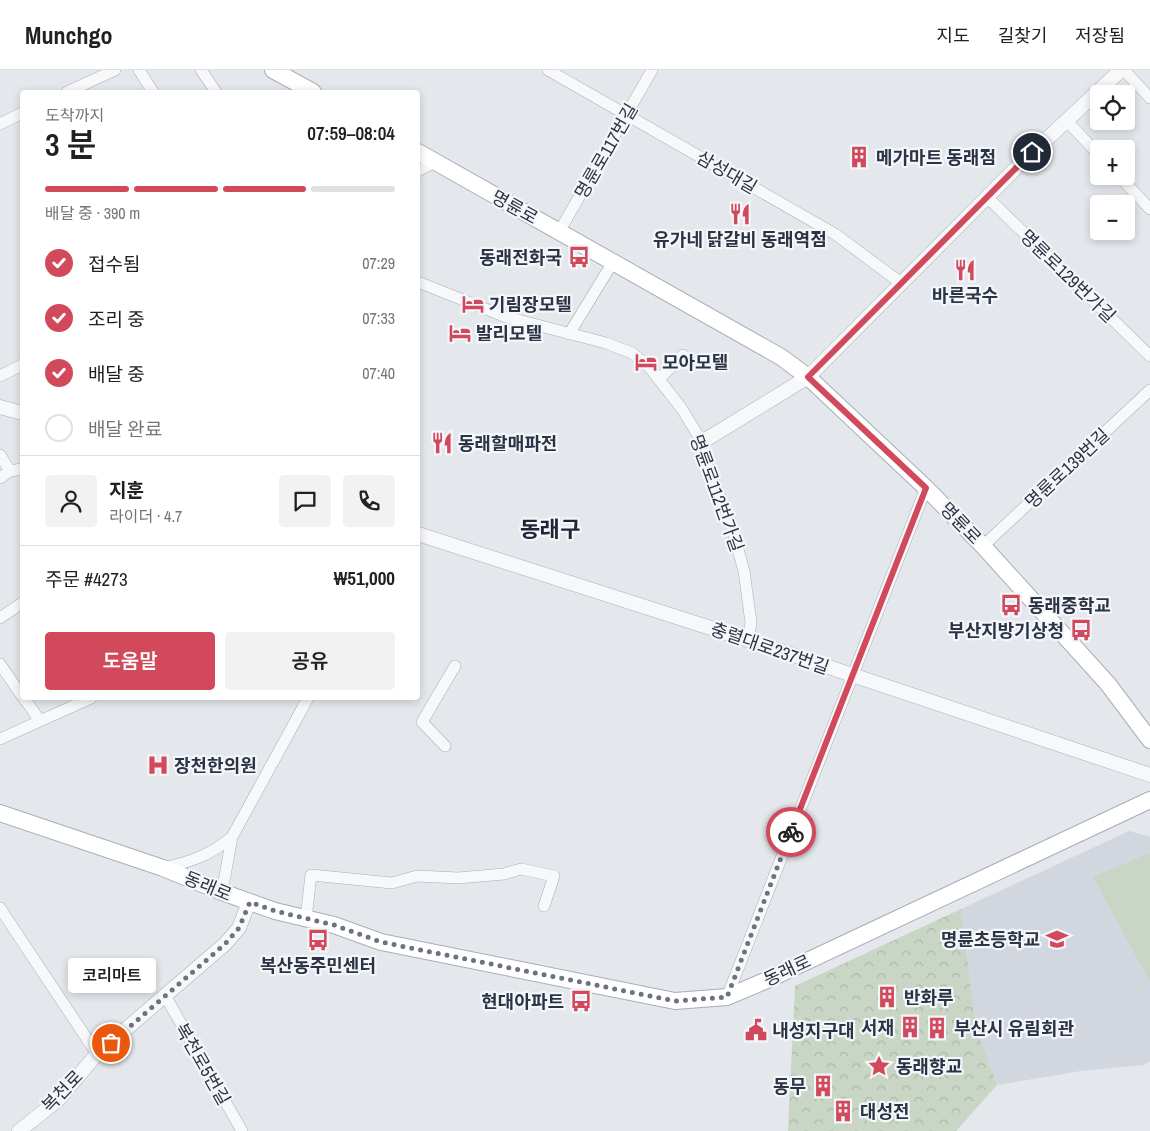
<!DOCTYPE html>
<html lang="ko">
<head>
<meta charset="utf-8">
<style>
	:root { --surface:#fff; --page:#f2f2f2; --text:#202124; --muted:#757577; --line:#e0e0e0; --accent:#d1495b }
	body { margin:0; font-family:"Archivo Narrow","Noto Sans KR",sans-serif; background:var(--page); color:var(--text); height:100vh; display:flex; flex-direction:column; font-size:19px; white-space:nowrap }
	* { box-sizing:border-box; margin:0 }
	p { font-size:16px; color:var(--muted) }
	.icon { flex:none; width:28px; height:28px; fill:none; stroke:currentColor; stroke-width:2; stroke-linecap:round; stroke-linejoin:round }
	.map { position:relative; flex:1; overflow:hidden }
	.sheet { position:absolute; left:20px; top:20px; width:400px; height:610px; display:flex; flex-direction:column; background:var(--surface); border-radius:5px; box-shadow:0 2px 8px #0003 }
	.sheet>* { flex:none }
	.fabs { position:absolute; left:1090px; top:15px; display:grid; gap:10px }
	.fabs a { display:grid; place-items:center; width:45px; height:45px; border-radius:5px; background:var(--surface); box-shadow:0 2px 8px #0003; font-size:25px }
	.pin { position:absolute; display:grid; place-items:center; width:42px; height:42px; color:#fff; margin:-21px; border:2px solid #fff; border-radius:50%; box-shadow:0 1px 5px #0007 }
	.courier { position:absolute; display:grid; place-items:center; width:50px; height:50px; margin:-25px; border:4px solid #d1495b; border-radius:50%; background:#fff; color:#222; box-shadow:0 1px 6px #0007 }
	.bubble { position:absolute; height:35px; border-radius:5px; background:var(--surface); box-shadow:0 2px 8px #0003; font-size:16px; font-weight:600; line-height:35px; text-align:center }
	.summary em { font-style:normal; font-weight:600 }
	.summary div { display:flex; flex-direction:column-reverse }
	.summary { display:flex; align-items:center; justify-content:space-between; height:85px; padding:0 25px }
	h1 { font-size:32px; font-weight:600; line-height:38px }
	.bar { display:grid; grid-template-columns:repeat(4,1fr); gap:8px 5px; align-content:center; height:60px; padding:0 25px }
	.bar i { height:6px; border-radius:4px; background:var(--line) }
	.bar .selected { background:var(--accent) }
	.bar p { grid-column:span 4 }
	.line { display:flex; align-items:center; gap:12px; padding:0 25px; border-top:1px solid var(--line) }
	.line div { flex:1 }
	.round { display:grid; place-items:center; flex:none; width:52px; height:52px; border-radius:5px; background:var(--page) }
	ol { padding:0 25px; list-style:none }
	li { display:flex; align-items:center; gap:15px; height:55px }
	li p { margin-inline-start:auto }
	li .icon { padding:5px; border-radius:50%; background:var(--accent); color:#fff; stroke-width:4 }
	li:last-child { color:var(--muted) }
	li i { width:28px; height:28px; border:2px solid var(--line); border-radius:50% }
	.button { display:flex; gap:10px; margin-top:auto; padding:10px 25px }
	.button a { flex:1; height:58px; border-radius:5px; background:var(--accent); color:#fff; font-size:20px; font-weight:600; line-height:58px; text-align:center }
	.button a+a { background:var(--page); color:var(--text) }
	header { display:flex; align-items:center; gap:30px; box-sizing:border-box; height:70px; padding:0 25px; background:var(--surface); border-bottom:1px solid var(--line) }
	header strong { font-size:24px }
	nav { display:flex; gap:28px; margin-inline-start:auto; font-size:18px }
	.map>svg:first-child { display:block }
	.built { fill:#d2d6de }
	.green { fill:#c9d6c5 }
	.forest { fill:url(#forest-crowns) }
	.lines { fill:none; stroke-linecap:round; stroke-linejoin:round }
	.minor-casing { stroke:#a9aeb7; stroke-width:12 }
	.tertiary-casing { stroke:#a9aeb7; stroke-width:15 }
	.secondary-casing { stroke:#a9aeb7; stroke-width:18 }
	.minor { stroke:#f7f8fa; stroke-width:11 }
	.tertiary { stroke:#f7f8fa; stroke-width:14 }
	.secondary { stroke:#fff; stroke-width:16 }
	.done { stroke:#6c737f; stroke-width:5; stroke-dasharray:0 9 }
	.route { stroke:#d1495b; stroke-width:6 }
	.labels { text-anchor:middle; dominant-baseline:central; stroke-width:4.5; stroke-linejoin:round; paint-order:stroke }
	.street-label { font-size:18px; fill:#2b3445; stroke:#f4f6f9 }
	.poi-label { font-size:18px; font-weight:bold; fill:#2b3445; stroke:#f4f6f9; text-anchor:start }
	.district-label { font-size:22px; font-weight:bold; fill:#1d2536; stroke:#f4f6f9 }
</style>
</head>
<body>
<header>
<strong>Munchgo</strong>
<nav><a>지도</a><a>길찾기</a><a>저장됨</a></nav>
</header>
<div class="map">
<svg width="1150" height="1061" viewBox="0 0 1150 1061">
	<defs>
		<pattern id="forest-crowns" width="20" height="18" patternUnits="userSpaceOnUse" patternTransform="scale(1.25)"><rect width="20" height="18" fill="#c9d6c5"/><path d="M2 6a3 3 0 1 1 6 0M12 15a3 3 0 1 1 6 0" fill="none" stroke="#adb8ab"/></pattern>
	</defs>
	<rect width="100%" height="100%" fill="#e4e7ec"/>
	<path class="built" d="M1129,761L1150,767V991L1143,995L1081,1001L997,1015L976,957L961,839Z"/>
	<path class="green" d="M1150,783V912L1093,807Z"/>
	<path class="forest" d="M961,839L976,957L997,1015L956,1061H788L795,916Z"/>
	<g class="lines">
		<g class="minor-casing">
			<path id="minor" d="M139,0L153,22
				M201,0L216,22
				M548,0L835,164L901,213
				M1124,0L1150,28
				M67,22L115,0
				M1066,50L1099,85
				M0,54L22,43
				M418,101L435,92
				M1119,106L1150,139
				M987,127L1150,286
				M559,162L652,0
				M418,212L506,247L606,273L632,283L650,298L682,339L702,372L708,399L729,447L744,501L751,553L748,570
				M569,264L613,192
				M0,306L22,295
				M659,309L683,285
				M0,385L10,401
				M0,408L10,401L22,399
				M983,476L1150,320
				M0,548L22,533
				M0,594L22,626
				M24,628L40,651
				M0,669L91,628
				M445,676L422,652L455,596
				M163,798C190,792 211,785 232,767
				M222,822L232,767L308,628
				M0,838L97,984
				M306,848L311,805L392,813L417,806L458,808L504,804L521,799L554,806L544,836
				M166,927L242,1061
				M727,927L926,418"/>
		</g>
		<g class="tertiary-casing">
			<path id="tertiary" d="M0,337L22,343
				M702,372L808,307L1021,93L1121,0
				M418,464L748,570L1150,705
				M19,1061L58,1030L97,984L225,874L239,858L249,832"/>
		</g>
		<g class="secondary-casing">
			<path id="secondary" d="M273,0L313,22
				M418,82L781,287L808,307L926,418L983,476L1108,614L1150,670
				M0,743L163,798L222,822L275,841L334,855L381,872L675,931L727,927L767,910L1150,730"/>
		</g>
		<use href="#minor" class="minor"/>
		<use href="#tertiary" class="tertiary"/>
		<use href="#secondary" class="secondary"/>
	</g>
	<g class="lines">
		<path class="done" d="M111,973L225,874L239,858L250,832L275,841L334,855L381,872L675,931L727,927L791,762"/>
		<path class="route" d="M791,762L926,418L808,307L1032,82"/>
	</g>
	<defs>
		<g id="building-bare" transform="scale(1.725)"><path d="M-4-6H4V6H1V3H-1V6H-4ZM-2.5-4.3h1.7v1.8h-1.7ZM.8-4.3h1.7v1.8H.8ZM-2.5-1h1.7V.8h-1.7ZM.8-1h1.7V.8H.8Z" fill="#d1495b" stroke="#f4f6f9" stroke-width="2.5" paint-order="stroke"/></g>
		<g id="restaurant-bare" transform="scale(1.725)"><path d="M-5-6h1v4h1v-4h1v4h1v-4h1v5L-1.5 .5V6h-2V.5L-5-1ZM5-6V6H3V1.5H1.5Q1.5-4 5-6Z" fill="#d1495b" stroke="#f4f6f9" stroke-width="2.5" paint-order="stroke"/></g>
		<g id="bus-bare" transform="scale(1.725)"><path d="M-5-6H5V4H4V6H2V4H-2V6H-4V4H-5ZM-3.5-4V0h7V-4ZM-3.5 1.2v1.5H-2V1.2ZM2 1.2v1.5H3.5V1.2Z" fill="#d1495b" stroke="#f4f6f9" stroke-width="2.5" paint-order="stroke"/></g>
		<g id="hotel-bare" transform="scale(1.725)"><path d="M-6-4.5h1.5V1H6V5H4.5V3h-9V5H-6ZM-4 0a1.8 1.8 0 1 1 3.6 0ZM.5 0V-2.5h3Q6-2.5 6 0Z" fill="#d1495b" stroke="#f4f6f9" stroke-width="2.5" paint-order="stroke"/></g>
		<g id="hospital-bare" transform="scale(1.725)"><path d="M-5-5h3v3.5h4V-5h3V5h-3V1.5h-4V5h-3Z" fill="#d1495b" stroke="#f4f6f9" stroke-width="2.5" paint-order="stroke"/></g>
		<g id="school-bare" transform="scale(1.725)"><path d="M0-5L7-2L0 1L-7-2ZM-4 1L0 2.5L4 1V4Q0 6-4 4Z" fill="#d1495b" stroke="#f4f6f9" stroke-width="2.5" paint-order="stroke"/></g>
		<g id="civic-bare" transform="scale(1.725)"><path d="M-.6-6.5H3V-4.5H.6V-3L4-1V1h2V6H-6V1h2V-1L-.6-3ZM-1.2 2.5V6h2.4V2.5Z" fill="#d1495b" stroke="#f4f6f9" stroke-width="2.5" paint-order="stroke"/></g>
		<g id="sight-bare" transform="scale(1.725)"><path d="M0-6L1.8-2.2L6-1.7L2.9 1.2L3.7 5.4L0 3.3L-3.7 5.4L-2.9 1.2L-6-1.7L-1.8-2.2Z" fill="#d1495b" stroke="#f4f6f9" stroke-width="2.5" paint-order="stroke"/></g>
	</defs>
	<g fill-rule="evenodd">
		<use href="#building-bare" x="859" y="87"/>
		<use href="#restaurant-bare" x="740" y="144"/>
		<use href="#bus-bare" x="579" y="187"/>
		<use href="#restaurant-bare" x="965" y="200"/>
		<use href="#hotel-bare" x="473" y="234"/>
		<use href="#hotel-bare" x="460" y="263"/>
		<use href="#hotel-bare" x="646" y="292"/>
		<use href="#restaurant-bare" x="442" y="373"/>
		<use href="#bus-bare" x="1011" y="535"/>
		<use href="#bus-bare" x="1081" y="560"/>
		<use href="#hospital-bare" x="158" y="695"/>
		<use href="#school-bare" x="1057" y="869"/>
		<use href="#bus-bare" x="318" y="870"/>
		<use href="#building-bare" x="887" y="927"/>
		<use href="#bus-bare" x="581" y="931"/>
		<use href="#building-bare" x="910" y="957"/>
		<use href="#building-bare" x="937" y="958"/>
		<use href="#civic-bare" x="756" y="960"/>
		<use href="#sight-bare" x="879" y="996"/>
		<use href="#building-bare" x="823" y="1016"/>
		<use href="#building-bare" x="843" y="1041"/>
	</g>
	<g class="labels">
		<g class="street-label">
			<text transform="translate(606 81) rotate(-60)">명륜로117번길</text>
			<text transform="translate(727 102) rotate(30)">삼성대길</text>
			<text transform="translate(515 137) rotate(29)">명륜로</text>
			<text transform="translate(1068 206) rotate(44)">명륜로129번가길</text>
			<text transform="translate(1067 398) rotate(-43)">명륜로139번길</text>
			<text transform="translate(717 423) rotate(70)">명륜로112번가길</text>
			<text transform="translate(961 453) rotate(46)">명륜로</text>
			<text transform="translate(770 578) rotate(19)">충렬대로237번길</text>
			<text transform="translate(208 816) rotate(22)">동래로</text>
			<text transform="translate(787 900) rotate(-25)">동래로</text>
			<text transform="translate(203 994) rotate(60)">복천로5번길</text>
			<text transform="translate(62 1021) rotate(-46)">복천로</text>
		</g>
		<g class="poi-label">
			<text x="876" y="87">메가마트 동래점</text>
			<text x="740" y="169" text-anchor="middle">유가네 닭갈비 동래역점</text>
			<text x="562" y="187" text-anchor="end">동래전화국</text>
			<text x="965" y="225" text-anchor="middle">바른국수</text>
			<text x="489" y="234">기림장모텔</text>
			<text x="476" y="263">발리모텔</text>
			<text x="662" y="292">모아모텔</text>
			<text x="458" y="373">동래할매파전</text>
			<text x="1028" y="535">동래중학교</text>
			<text x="1064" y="560" text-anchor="end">부산지방기상청</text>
			<text x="174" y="695">장천한의원</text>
			<text x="1040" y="869" text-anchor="end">명륜초등학교</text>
			<text x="318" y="895" text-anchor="middle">복산동주민센터</text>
			<text x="904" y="927">반화루</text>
			<text x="564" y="931" text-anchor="end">현대아파트</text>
			<text x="894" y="957" text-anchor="end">서재</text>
			<text x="954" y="958">부산시 유림회관</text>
			<text x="772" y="960">내성지구대</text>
			<text x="896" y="996">동래향교</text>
			<text x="806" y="1016" text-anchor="end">동무</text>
			<text x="860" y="1041">대성전</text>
		</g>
		<g class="district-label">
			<text x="550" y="459">동래구</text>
		</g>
	</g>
</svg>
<div class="fabs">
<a><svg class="icon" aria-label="locate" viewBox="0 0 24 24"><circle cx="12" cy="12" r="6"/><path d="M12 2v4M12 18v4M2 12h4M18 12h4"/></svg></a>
<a>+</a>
<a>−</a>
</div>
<div class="pin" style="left:111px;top:973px;background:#ea580c"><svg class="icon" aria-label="bag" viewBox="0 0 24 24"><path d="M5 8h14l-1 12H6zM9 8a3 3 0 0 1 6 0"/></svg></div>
<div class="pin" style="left:1032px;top:82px;background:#1f2937"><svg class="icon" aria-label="home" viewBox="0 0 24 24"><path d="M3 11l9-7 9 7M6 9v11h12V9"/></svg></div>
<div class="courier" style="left:791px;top:762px"><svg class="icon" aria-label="bike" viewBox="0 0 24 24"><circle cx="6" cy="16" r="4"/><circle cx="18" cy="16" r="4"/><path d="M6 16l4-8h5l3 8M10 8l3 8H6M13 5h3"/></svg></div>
<div class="bubble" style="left:68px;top:888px;width:88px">코리마트</div>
<section class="sheet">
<div class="summary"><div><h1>3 분</h1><p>도착까지</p></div><em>07:59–08:04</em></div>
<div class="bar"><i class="selected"></i><i class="selected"></i><i class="selected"></i><i></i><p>배달 중 · 390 m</p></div>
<ol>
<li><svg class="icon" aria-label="check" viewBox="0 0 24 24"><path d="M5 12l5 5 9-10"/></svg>접수됨<p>07:29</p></li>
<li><svg class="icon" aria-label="check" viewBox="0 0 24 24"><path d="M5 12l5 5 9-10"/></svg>조리 중<p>07:33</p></li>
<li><svg class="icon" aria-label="check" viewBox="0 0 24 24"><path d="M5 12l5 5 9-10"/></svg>배달 중<p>07:40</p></li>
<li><i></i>배달 완료</li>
</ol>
<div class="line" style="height:90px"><a class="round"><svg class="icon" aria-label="person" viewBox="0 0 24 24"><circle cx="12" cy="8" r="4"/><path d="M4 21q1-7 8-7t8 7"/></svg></a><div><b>지훈</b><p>라이더 · 4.7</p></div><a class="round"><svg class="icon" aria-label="chat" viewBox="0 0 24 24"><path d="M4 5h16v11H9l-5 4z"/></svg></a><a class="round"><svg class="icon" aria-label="phone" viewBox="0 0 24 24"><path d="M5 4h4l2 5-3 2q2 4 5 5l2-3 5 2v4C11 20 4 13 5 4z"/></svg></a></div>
<div class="line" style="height:65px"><div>주문 #4273</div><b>₩51,000</b></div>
<div class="button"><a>도움말</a><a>공유</a></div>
</section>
</div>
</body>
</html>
